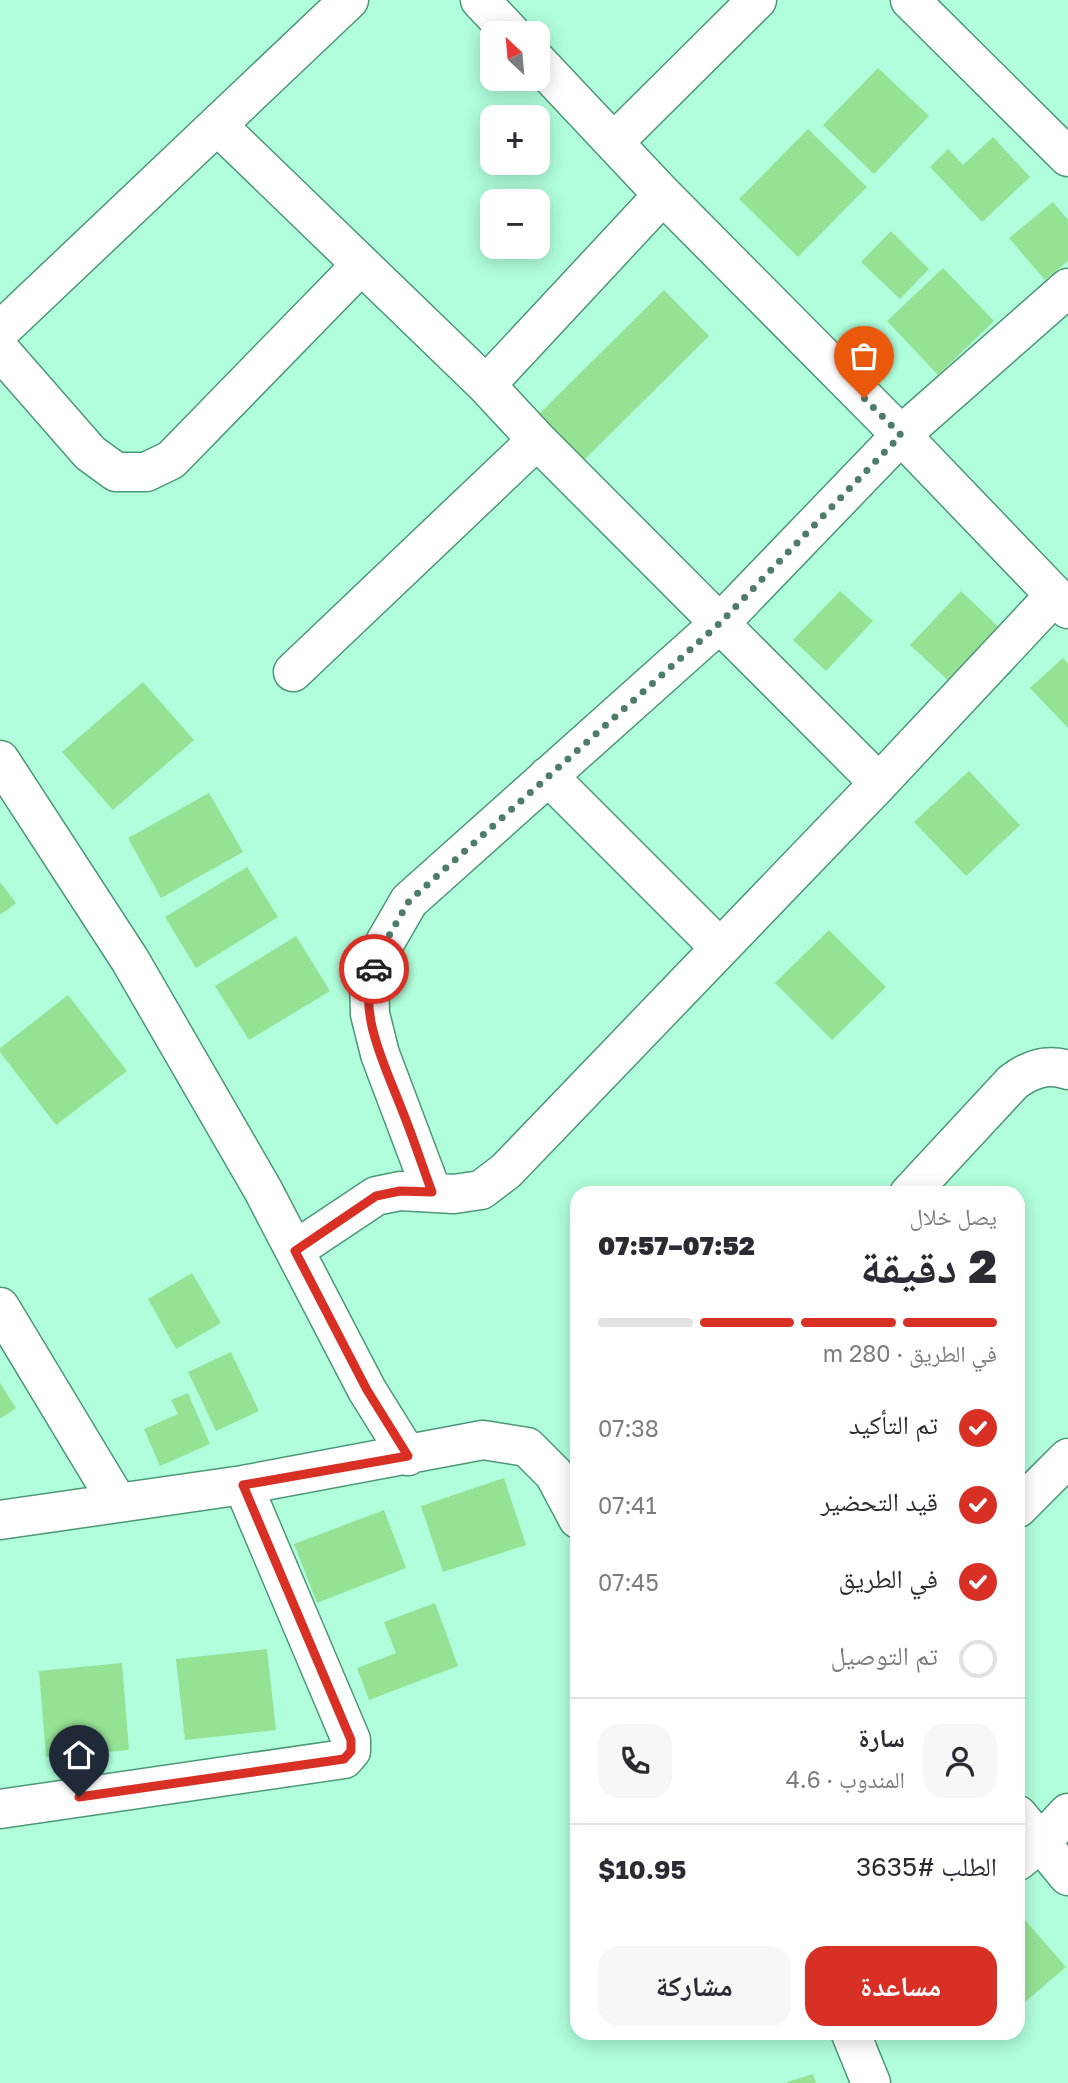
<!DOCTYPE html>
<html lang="ar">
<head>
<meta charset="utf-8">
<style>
	:root { --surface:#fff; --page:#f7f7f7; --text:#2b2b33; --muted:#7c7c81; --line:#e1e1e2; --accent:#d93025 }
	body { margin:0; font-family:"Golos Text","Noto Naskh Arabic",sans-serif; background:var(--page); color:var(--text); direction:rtl; height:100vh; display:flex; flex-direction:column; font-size:26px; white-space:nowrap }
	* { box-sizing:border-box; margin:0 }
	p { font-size:23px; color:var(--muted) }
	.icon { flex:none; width:38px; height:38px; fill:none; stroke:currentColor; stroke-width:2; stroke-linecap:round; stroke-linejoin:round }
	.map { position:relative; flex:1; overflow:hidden; direction:ltr }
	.panel { position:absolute; left:570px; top:1186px; width:455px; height:854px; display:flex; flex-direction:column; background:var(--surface); border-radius:21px; box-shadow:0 4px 18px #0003; direction:rtl }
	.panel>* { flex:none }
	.needle { width:46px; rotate:334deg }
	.tools { position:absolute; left:480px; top:21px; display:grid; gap:14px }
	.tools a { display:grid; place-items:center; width:70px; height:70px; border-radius:14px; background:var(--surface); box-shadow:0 4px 18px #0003; font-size:35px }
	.pin { position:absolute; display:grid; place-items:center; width:60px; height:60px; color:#fff; margin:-72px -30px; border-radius:50% 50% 50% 0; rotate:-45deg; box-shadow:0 0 7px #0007 }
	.pin .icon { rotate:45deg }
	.courier { position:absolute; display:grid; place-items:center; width:70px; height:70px; margin:-35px; border:5px solid #d93025; border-radius:50%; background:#fff; color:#222; box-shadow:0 2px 9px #0007 }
	.headline em { font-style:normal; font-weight:800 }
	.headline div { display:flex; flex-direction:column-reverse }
	.headline { display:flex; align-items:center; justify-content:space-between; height:119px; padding:0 28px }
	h1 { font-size:46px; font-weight:800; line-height:52px }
	.bar { display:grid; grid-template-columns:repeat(4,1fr); gap:10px 7px; align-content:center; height:84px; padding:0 28px }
	.bar i { height:9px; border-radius:5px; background:var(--line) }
	.bar .current { background:var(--accent) }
	.bar p { grid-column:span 4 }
	.line { display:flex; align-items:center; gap:18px; padding:0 28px; border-top:2px solid var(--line) }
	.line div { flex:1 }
	.round { display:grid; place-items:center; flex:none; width:74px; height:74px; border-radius:21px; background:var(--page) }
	ol { padding:0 28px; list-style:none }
	li { display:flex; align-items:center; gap:21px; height:77px }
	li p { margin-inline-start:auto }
	li .icon { padding:7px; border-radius:50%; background:var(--accent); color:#fff; stroke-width:4 }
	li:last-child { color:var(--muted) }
	li i { width:38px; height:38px; border:4px solid var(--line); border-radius:50% }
	.button { display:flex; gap:14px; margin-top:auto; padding:14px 28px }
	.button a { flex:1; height:80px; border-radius:21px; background:var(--accent); color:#fff; font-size:28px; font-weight:800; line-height:80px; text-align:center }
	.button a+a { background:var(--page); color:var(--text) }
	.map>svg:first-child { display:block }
	.building { fill:#95e295 }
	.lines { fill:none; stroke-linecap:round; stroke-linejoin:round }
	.minor-casing { stroke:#4b9777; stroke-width:41 }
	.minor { stroke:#fff; stroke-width:38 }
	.done { stroke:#4d7d69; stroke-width:7; stroke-dasharray:0 12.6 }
	.route { stroke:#d93025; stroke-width:9 }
</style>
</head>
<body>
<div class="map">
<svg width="1068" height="2083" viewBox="0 0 1068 2083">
	<rect width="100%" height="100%" fill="#b0fedb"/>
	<path class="building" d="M878,68L929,116L874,174L823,125Z
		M808,129L867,187L798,257L739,199Z
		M993,137L1030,177L982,222L930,167L948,149L963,165Z
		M1053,202L1068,220V261L1045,280L1009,238Z
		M891,231L929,269L900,299L861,262Z
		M943,268L994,321L938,375L887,321Z
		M664,290L709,336L581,463L535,418Z
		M840,591L873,621L826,671L793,640Z
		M961,591L1003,631L952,684L910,645Z
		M1063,658L1068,664V728L1030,688Z
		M143,682L194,740L113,810L62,752Z
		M969,771L1020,825L966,876L914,822Z
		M209,793L243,852L161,898L128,838Z
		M247,867L278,917L196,968L165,917Z
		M0,882L16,903L0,915Z
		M829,930L886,987L832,1040L775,983Z
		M296,936L330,991L249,1040L215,986Z
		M68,995L127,1071L56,1125L0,1052V1048Z
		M192,1273L221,1323L176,1349L148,1299Z
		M231,1352L259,1411L216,1431L188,1372Z
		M0,1383L16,1408L0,1419Z
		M188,1393L210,1444L160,1466L144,1429L178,1414L171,1400Z
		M504,1478L526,1545L443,1572L421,1506Z
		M384,1510L406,1568L317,1603L294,1544Z
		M435,1603L458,1666L369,1700L357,1668L396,1653L384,1622Z
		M267,1649L276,1730L185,1740L176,1659Z
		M122,1663L129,1750L46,1757L39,1671Z
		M1025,1920L1066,1967L1018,2008V1926Z
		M813,2074L816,2083H787V2082Z"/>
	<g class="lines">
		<g class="minor-casing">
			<path id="minor" d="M480,0L511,33
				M910,0L1068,157
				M537,61L663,195L901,435L1068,609
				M217,125L486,385
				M614,142L757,0
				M663,195L486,385L537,440L879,783
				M0,331L349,0
				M0,350L90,453L116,472H146L171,460L361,265
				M293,672L537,440
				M0,760L130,960L263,1190L367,1390L408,1456
				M548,776L720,948
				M432,1192L380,1054L370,1014L369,979L383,946L409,901L720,623L901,435L1068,288
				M909,1194L1013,1082C1030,1069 1047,1063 1068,1070
				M295,1250L376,1196L400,1191L454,1194L481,1190L506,1171L879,783L1054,596
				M0,1307L118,1503
				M1018,1508L1068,1458
				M0,1520L243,1485L483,1440L527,1447L554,1474L578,1519
				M0,1809L344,1759L351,1751V1740L243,1485
				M1018,1815L1068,1876
				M1018,1861L1041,1842L1068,1813
				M851,2034L871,2083"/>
		</g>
		<use href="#minor" class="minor"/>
	</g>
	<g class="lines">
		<path class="done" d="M374,969L383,946L409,901L720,623L901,435L864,398"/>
		<path class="route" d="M79,1797L344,1759L351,1751V1740L243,1485L408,1456L367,1390L295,1251L376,1196L400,1191L432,1192C422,1165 413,1137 402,1110C387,1070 356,1011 374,969"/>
	</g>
</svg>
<div class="tools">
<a><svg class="needle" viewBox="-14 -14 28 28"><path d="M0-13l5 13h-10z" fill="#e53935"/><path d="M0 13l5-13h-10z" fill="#7c7c81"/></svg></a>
<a>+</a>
<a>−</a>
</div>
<div class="pin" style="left:864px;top:398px;background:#ea580c"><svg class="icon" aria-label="bag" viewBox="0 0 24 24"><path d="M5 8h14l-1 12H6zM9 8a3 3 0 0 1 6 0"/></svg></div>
<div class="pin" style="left:79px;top:1797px;background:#1f2937"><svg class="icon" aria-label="home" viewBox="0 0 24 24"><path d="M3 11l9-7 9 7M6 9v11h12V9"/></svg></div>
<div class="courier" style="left:374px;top:969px"><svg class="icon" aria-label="car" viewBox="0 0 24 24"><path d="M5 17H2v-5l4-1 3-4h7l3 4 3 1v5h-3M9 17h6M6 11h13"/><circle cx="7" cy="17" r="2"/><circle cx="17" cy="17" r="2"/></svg></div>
<section class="panel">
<div class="headline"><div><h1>2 دقيقة</h1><p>يصل خلال</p></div><em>07:52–07:57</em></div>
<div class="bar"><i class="current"></i><i class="current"></i><i class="current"></i><i></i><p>في الطريق · 280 m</p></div>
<ol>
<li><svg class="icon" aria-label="check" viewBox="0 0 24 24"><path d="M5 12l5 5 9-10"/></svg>تم التأكيد<p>07:38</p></li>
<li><svg class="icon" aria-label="check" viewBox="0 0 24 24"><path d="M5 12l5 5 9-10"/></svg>قيد التحضير<p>07:41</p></li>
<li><svg class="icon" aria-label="check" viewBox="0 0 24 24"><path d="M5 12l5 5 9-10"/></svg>في الطريق<p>07:45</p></li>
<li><i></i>تم التوصيل</li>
</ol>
<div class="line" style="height:126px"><a class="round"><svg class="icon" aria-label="person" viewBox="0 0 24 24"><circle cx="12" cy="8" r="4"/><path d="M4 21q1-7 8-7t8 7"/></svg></a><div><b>سارة</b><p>المندوب · 4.6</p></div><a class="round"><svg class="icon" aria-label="phone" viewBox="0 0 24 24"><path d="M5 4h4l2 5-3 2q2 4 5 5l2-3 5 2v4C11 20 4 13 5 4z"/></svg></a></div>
<div class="line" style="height:91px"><div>الطلب #3635</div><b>$10.95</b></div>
<div class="button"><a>مساعدة</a><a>مشاركة</a></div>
</section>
</div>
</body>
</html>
